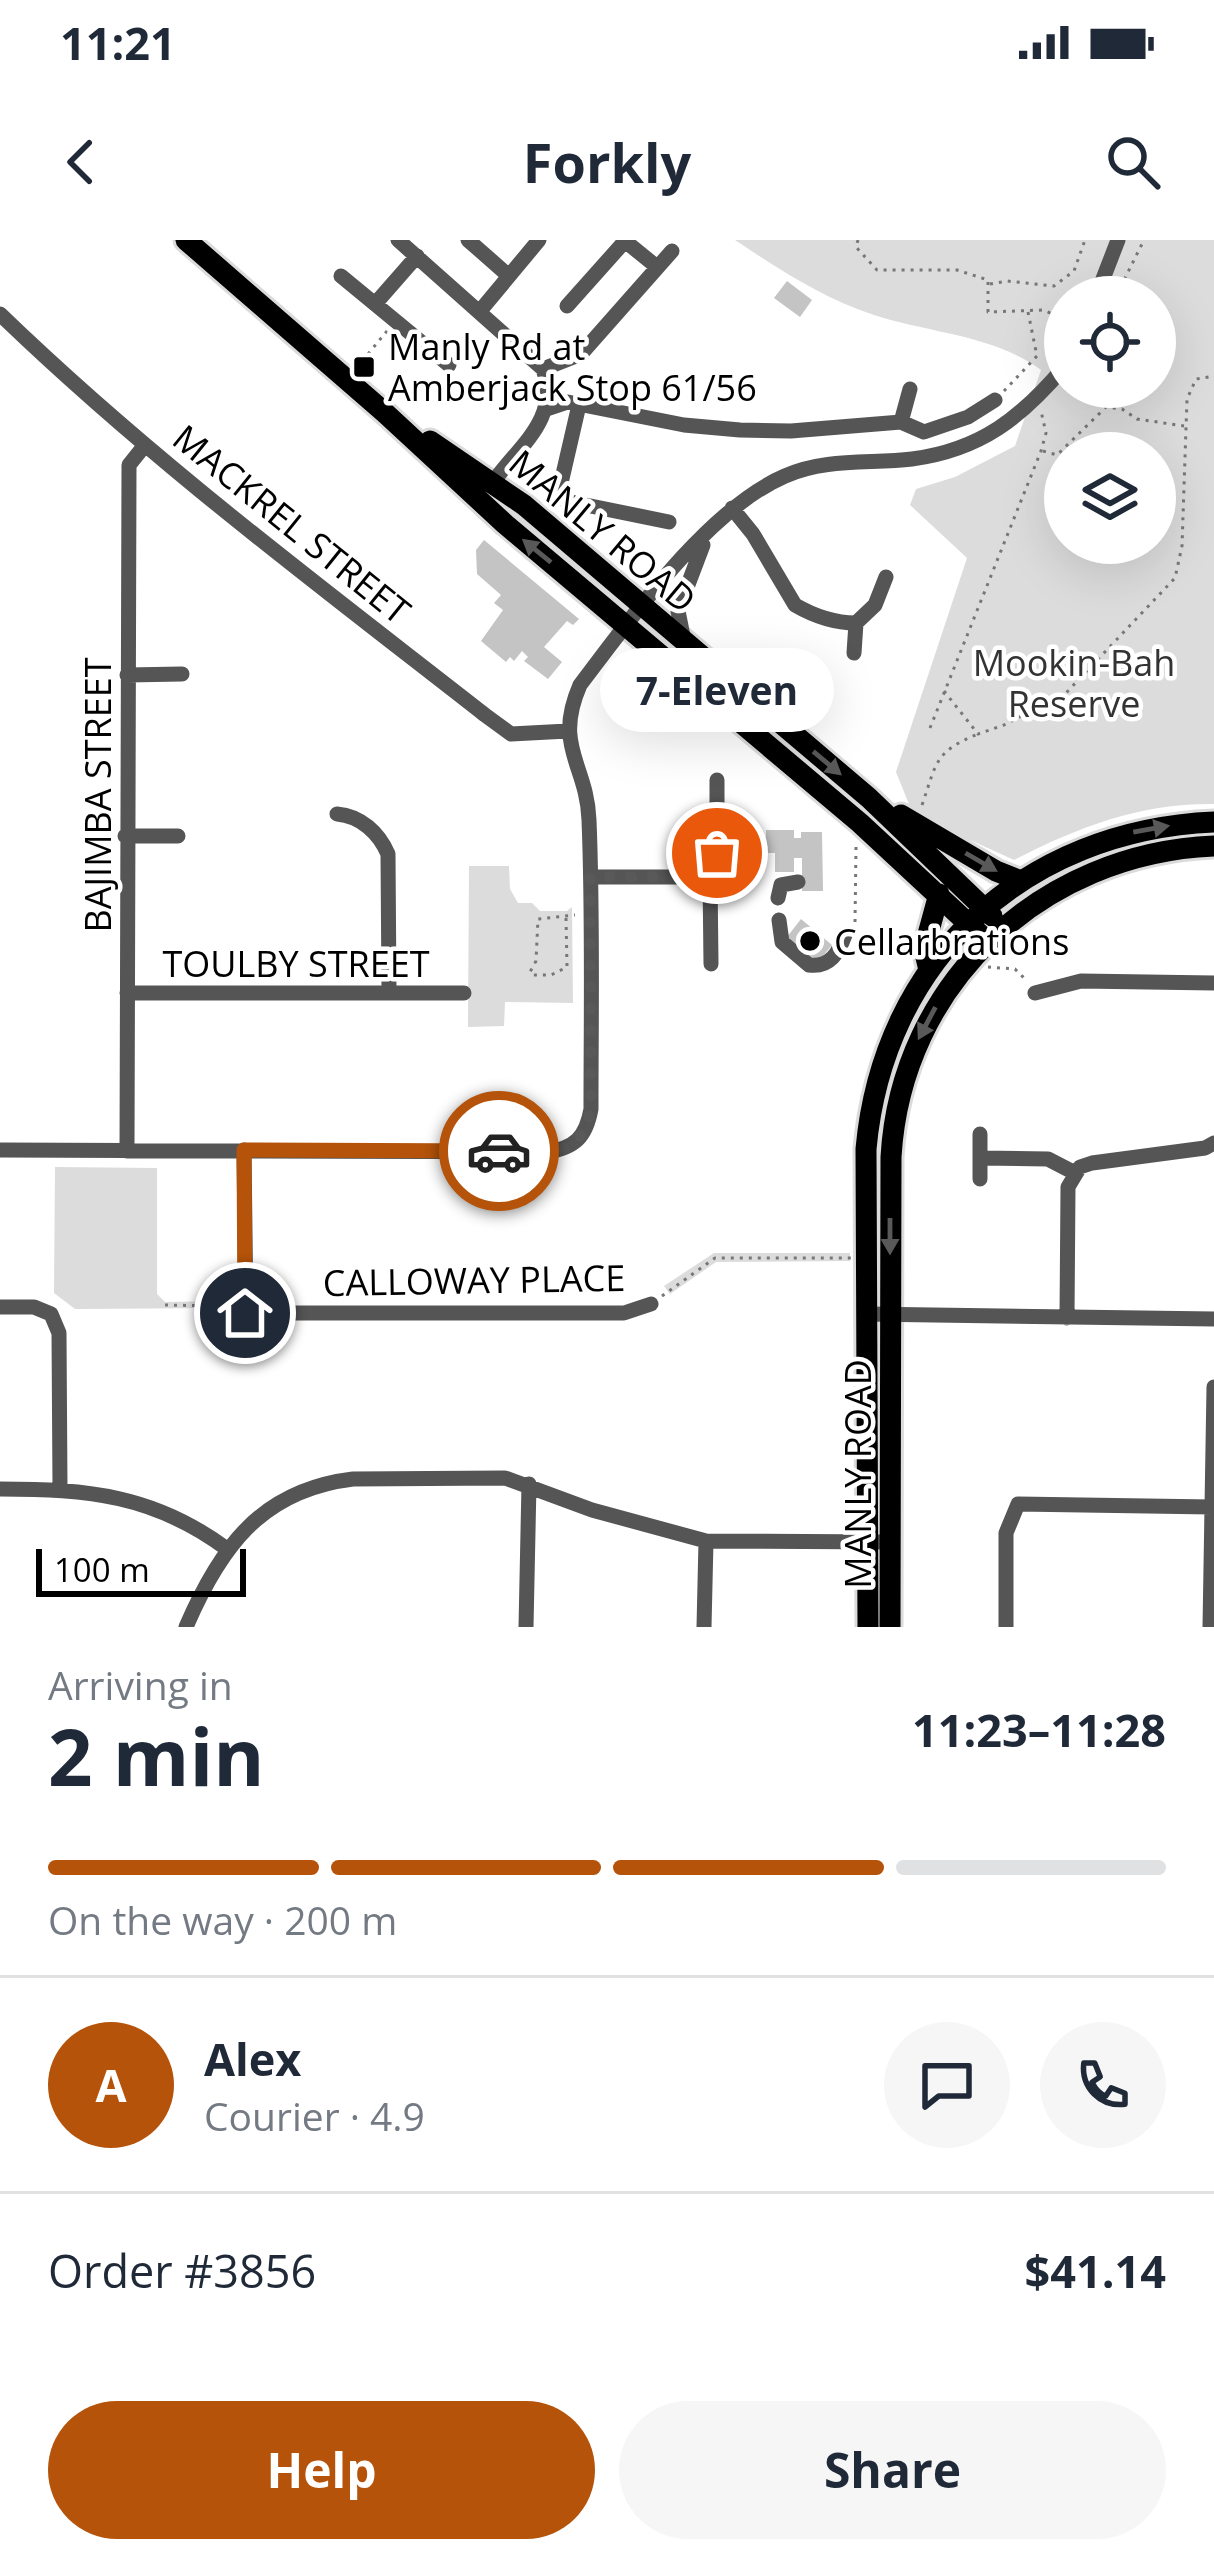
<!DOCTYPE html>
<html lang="en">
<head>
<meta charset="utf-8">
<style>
	:root { --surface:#fff; --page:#f6f6f7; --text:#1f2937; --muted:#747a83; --line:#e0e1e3; --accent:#b45309 }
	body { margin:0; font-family:"Open Sans",sans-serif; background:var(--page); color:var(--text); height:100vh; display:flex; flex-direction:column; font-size:45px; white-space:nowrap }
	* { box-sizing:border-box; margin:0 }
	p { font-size:39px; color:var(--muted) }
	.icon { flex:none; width:66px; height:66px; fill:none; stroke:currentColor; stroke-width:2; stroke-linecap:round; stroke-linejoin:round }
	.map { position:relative; height:1387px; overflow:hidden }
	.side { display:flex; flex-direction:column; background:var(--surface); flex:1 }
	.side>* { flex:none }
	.fabs { position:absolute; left:1044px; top:36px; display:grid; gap:24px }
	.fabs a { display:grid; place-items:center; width:132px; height:132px; border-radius:50%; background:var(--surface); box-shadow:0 12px 48px #0002; font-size:60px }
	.scale { position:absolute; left:36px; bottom:30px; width:210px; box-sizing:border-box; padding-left:12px; border:6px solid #000; border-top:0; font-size:33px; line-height:42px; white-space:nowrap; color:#000; -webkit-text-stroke:9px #fff; paint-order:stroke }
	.pin { position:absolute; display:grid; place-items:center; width:102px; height:102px; color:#fff; margin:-51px; border:6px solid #fff; border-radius:50%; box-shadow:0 3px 12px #0007 }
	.courier { position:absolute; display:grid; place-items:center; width:120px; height:120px; margin:-60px; border:9px solid #b45309; border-radius:50%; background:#fff; color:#222; box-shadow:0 3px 15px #0007 }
	.bubble { position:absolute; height:84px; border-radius:42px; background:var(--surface); box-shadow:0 12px 48px #0002; font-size:39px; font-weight:700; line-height:84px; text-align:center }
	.summary em { font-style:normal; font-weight:700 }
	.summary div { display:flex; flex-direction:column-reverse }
	.summary { display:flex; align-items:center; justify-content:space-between; height:204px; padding:0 48px }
	h1 { font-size:78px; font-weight:700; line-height:90px }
	.bar { display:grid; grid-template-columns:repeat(4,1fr); gap:18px 12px; align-content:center; height:144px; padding:0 48px }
	.bar i { height:15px; border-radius:9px; background:var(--line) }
	.bar .on { background:var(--accent) }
	.bar p { grid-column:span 4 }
	.line { display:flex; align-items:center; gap:30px; padding:0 48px; border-top:3px solid var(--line) }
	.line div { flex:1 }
	.round { display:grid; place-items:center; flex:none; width:126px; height:126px; border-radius:63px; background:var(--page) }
	.cta { display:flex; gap:24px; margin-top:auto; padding:24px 48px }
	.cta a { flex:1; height:138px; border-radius:72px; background:var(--accent); color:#fff; font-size:48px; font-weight:700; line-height:138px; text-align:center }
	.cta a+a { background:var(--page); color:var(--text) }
	.status { display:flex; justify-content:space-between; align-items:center; height:84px; padding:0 60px; background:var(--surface); direction:ltr }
	.status svg { height:33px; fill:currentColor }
	header { display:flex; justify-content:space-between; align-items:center; height:156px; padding:0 48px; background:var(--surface); font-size:54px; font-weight:700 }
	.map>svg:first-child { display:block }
	.green { fill:#dcdcdc; fill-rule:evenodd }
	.building { fill:#c4c4c4 }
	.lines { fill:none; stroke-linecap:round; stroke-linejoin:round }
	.major-casing { stroke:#dbdbdb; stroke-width:27 }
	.path { stroke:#777; stroke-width:3; stroke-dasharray:3 6; stroke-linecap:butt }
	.minor { stroke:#555; stroke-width:15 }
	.major { stroke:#000; stroke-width:21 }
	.oneway { fill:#595959 }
	.done { stroke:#595959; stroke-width:12; stroke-dasharray:0 21.6 }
	.route { stroke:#b45309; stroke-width:15 }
	.poi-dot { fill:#000; stroke:#fff; stroke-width:4.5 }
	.labels { text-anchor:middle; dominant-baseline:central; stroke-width:9; stroke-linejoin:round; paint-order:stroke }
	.poi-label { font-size:36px; fill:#000; stroke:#fff; text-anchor:start }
	.street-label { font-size:36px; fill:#000; stroke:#fff }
	.park-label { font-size:36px; fill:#333; stroke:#fff }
</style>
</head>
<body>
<div class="status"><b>11:21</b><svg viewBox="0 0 49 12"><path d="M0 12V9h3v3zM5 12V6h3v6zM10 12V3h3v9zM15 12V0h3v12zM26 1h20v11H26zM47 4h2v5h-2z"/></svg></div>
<header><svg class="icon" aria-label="back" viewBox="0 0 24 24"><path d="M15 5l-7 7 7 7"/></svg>Forkly<svg class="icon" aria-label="search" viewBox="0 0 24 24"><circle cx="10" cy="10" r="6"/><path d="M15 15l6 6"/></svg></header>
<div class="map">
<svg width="1214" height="1387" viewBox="0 0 1214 1387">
	<rect width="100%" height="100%" fill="#fff"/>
	<path class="green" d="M735,0H1214V564C1141,563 1078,587 1014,620L913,574L896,532L967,318L910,265L916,249L955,237L1015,206L1041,130C994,95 929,93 874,75C822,58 780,30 735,0ZM1065,57H1155V147H1065ZM1065,213H1155V303H1065Z
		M469,626H509L510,649L518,663H532L540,671H567L572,667L573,763L505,762L504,786L468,787Z
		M55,927L157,928V1054L165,1062L223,1061L218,1068L75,1069L54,1053Z
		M714,1013H850V1021L716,1022L670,1054L664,1046Z"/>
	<path class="building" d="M787,41L812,60L800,77L774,58Z
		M484,300L579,379L573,385L567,381L544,407L562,422L548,439L524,421L528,417L522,411L514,421L510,417L506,422L481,401L503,370L494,363L501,355L477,334L476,310Z
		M766,590H794V598H801V592H822L823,651H802V618H794V632H775V613H766Z
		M801,679L832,705L818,722L787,697Z"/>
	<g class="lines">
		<g class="major-casing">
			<path id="major" d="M186,0L384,172L505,284L860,583L987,701
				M430,201L524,265L869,558L992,676
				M901,575L996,631L1021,641
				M929,730L924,709L939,654
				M868,1387L866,909C883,719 1025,590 1214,582
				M890,1387L891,917C901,743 1042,613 1214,606"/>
		</g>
		<path class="path" d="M858,0L856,7L877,30H957L988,40V72L1043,70L1065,79
			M990,44L1007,41L1054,46L1074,31L1085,0
			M1127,57L1124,40L1144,0
			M368,114L387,91
			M1101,147L1095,160L1105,166
			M1004,151L1037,116L1028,72
			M1043,211L1057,215L1106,167L1122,169L1137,179L1184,186
			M944,451L978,494L1004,485L1066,453L1175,338L1182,306L1187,159L1196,139L1214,136
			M930,488L1041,211L1046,193L1041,171
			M922,565C937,522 934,512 978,494
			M566,678L567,727L551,735H533L530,732L536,721L538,679L575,675
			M855,682L856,607
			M988,727L1015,729L1027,741
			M662,1056L715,1018H851
			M165,1065L218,1066L232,1070"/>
		<path class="minor" d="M398,0L543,129C560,178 521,204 494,241
			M468,0L509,36
			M341,36L449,125
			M1096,57L1118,0
			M375,64L417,16
			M567,66L625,1L657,27
			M480,71L539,0
			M0,74C151,220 320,346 485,475L511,494L568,491
			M543,129L581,114L672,11
			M579,165L561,243L566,261L669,282
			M547,169L568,162L684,185L740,190L791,191L901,182L924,192L968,177L995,160
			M901,182L910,149
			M732,268L753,294L795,365C814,376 834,383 856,383L875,365L886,337
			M683,396L678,371L703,305
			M854,413L856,383
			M127,435L182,434
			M337,574C361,576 379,593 388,614L389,752
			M125,596H178
			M591,637H710
			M778,658L781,645L798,642
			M779,680L782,702L809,725C830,728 839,712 845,695
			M711,724L710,637L717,613V540
			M127,753H464
			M1035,753L1081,741L1214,743
			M0,910L547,912C575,908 586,897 591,869C591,773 593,676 589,580C587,524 553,507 580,445C631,378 708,269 785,236C826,218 869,224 912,219C981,210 1022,177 1065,126
			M244,910L246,1073H624L651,1064
			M127,911L129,225L145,205
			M981,918L1048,919L1075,933
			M980,939V894
			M0,1067H34L51,1074L59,1093L60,1249
			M866,1074L1214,1079
			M1067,1078L1068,947L1080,927L1092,923L1205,908L1214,903
			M0,1249C88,1249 154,1255 227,1309
			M186,1387C220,1308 261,1250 353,1239L505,1238L592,1270L706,1301L889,1302
			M526,1387L529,1244
			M704,1387L706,1301
			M1006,1387V1293L1018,1264L1212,1267
			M1210,1387L1214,1147"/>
		<use href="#major" class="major"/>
	</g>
	<defs><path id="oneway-solid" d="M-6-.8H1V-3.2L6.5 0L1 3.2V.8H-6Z" transform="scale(3)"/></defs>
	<g class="oneway">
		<use href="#oneway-solid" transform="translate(537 311) rotate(-141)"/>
		<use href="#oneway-solid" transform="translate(827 523) rotate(40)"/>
		<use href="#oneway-solid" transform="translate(1151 589) rotate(-10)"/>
		<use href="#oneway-solid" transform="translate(981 622) rotate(30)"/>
		<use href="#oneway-solid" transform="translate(927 783) rotate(118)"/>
		<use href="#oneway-solid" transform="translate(890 996) rotate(90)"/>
	</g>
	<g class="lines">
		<path class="done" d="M499,911C542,912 581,923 591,869L590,637H710L717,613"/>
		<path class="route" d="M245,1073L244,910L499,911"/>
	</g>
	<g class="poi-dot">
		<rect x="352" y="115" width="24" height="24" rx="6"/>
		<circle cx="810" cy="701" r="12"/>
	</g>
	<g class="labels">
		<g class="poi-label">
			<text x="388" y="106">Manly Rd at<tspan x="388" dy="41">Amberjack Stop 61/56</tspan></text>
			<text x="834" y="701">Cellarbrations</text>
		</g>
		<g class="street-label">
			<text transform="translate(292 284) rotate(39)">MACKREL STREET</text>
			<text transform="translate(603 291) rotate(40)">MANLY ROAD</text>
			<text transform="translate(97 555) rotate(-90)">BAJIMBA STREET</text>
			<text x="296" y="723">TOULBY STREET</text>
			<text transform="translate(474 1040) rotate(-1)">CALLOWAY PLACE</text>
			<text transform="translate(857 1234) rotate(-90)">MANLY ROAD</text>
		</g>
		<g class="park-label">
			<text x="1074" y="422">Mookin-Bah<tspan x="1074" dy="41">Reserve</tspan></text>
		</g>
	</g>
</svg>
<div class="fabs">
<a><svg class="icon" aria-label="locate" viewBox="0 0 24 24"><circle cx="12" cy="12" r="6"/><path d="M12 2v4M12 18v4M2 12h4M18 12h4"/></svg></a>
<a><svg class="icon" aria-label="layers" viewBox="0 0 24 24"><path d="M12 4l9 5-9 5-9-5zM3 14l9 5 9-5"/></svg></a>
</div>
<div class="scale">100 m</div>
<div class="pin" style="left:717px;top:613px;background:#ea580c"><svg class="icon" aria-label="bag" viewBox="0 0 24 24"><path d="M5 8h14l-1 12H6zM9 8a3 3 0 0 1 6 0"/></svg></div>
<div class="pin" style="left:245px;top:1073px;background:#1f2937"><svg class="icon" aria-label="home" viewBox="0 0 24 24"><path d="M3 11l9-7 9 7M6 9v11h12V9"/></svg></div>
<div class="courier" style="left:499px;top:911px"><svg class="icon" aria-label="car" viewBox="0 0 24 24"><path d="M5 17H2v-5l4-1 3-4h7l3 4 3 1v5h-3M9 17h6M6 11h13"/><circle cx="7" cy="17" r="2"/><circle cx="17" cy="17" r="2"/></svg></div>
<div class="bubble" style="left:600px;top:408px;width:234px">7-Eleven</div>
</div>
<section class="side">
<div class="summary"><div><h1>2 min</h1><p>Arriving in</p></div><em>11:23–11:28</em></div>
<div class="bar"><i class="on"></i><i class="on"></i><i class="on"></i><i></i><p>On the way · 200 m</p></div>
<div class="line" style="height:216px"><b class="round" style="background:var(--accent);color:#fff">A</b><div><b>Alex</b><p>Courier · 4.9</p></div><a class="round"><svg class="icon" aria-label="chat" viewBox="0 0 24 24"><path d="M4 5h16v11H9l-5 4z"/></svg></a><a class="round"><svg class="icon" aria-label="phone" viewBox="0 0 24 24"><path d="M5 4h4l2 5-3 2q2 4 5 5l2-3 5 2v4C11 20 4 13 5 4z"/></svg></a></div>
<div class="line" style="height:156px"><div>Order #3856</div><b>$41.14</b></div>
<div class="cta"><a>Help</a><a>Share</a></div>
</section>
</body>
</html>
